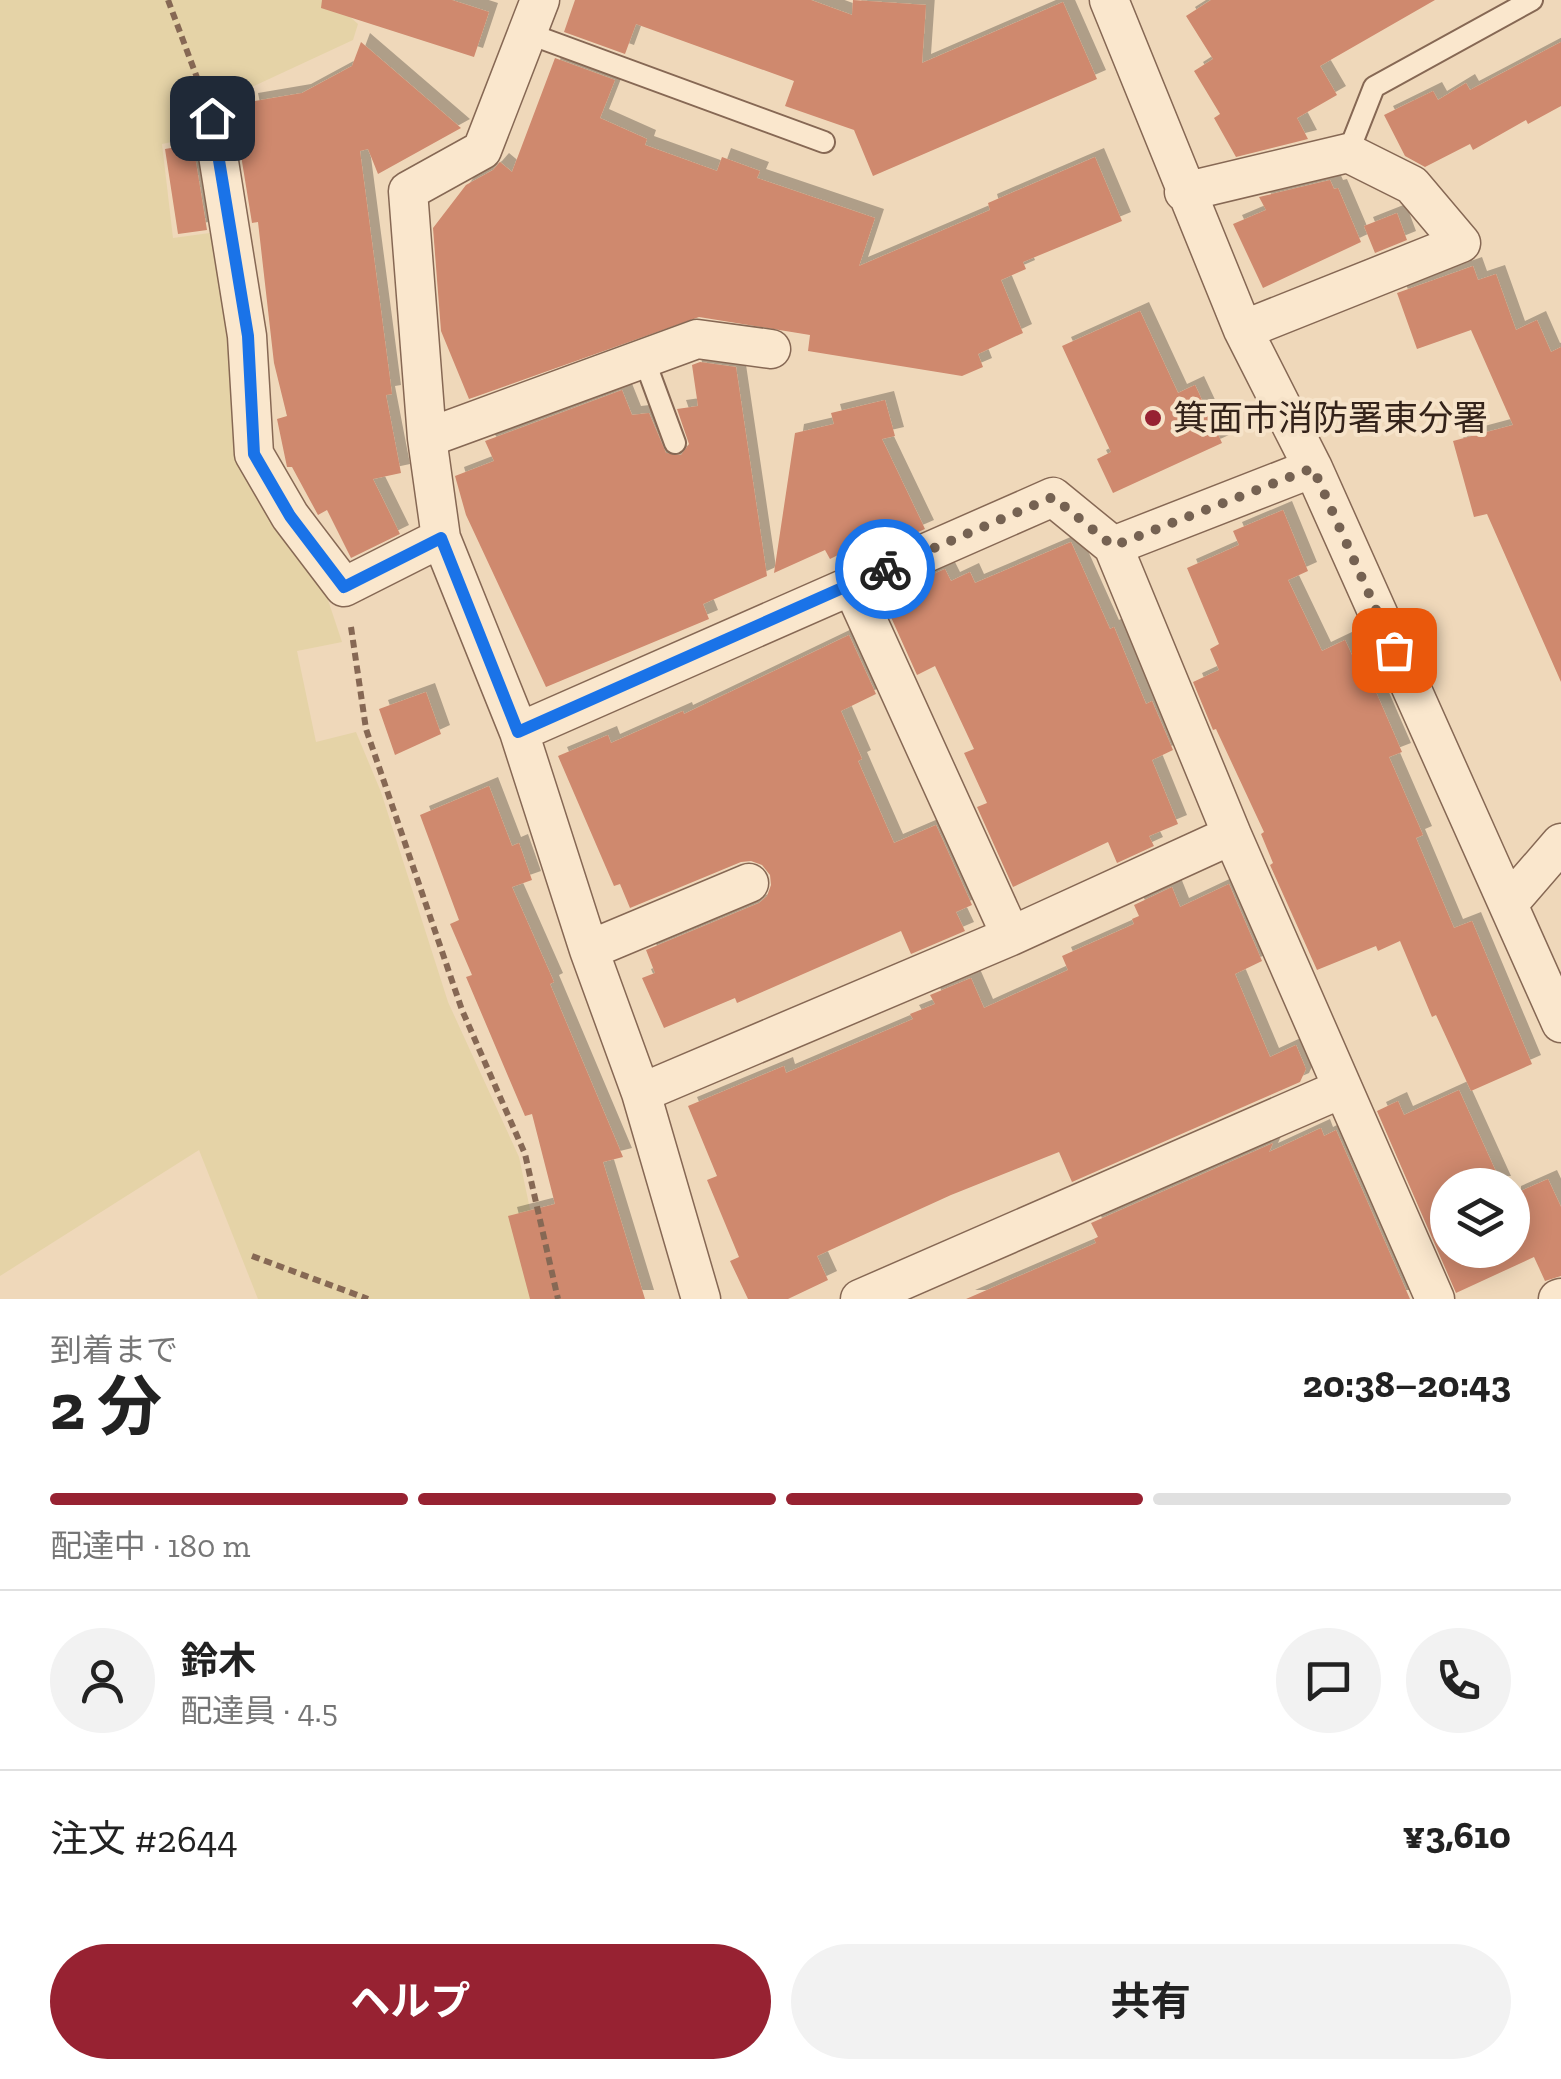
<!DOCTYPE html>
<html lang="ja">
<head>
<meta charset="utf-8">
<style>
	:root { --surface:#fff; --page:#f2f2f2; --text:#222; --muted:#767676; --line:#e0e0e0; --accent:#972232 }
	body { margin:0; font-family:"Zilla Slab","Noto Sans JP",serif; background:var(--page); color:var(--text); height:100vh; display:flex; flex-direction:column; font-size:38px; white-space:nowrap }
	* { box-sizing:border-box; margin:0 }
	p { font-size:32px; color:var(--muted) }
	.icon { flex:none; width:55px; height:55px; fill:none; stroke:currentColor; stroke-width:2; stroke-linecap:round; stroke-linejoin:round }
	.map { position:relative; height:1299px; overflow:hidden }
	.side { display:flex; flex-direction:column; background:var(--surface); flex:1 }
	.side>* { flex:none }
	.controls { position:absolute; left:1430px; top:1168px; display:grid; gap:20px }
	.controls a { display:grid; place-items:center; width:100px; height:100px; border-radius:50%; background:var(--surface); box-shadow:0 5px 25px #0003; font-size:50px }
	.pin { position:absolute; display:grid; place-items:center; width:85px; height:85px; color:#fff; margin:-42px; border-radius:20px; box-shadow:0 5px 15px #0006 }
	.courier { position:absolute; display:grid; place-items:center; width:100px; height:100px; margin:-50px; border:8px solid #1a73e8; border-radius:50%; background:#fff; color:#222; box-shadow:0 2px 12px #0007 }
	.overview em { font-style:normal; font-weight:700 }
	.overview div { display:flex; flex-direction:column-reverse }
	.overview { display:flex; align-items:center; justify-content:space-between; height:170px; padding:0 50px }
	h1 { font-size:65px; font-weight:700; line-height:75px }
	.bar { display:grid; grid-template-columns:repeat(4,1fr); gap:15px 10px; align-content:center; height:120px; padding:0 50px }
	.bar i { height:12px; border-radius:8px; background:var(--line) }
	.bar .selected { background:var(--accent) }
	.bar p { grid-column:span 4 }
	.line { display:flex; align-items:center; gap:25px; padding:0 50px; border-top:2px solid var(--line) }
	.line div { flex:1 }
	.round { display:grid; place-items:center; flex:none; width:105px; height:105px; border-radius:52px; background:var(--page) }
	.primary-button { display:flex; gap:20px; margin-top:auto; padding:20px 50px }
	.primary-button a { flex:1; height:115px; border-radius:60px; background:var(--accent); color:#fff; font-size:40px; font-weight:700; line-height:115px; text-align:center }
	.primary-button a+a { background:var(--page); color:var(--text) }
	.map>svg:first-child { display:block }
	.farmland { fill:#e5d3a7 }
	.building { fill:#cf896e; filter:url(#shadow) }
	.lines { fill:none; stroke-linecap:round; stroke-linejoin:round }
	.lane-casing { stroke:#866854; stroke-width:24 }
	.street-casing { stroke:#866854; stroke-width:41 }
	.path { stroke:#866854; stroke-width:6; stroke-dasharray:8 5; stroke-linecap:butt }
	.lane { stroke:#fae7cd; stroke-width:20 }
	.street { stroke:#fae7cd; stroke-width:38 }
	.done { stroke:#756252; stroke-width:10; stroke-dasharray:0 18 }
	.route { stroke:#1a73e8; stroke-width:12 }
	.poi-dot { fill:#972232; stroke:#f6e3c9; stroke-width:4 }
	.labels { text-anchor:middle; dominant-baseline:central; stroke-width:8; stroke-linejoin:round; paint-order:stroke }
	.poi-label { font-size:35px; fill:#34231a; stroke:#f6e3c9; text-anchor:start }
</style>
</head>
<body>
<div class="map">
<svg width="1561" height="1299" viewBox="0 0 1561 1299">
	<defs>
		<filter id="shadow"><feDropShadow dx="9" dy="-9" stdDeviation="0" flood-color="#0004"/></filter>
	</defs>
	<rect width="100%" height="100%" fill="#efd8ba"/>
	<path class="farmland" d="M0,0H331L358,24L353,40L202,110L201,136L162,144L173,238L217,232L229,317L235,422L244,476L325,591L342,642L297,651L316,742L356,732L381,792L448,1002L519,1157L549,1299H258L199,1150L0,1276Z"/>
	<path class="building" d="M322,0H452L489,12L474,57L321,8Z
		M575,0H811L852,15L853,0L926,5L922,63L1063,2L1097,79L873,176L854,130L785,106L794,81L636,24L625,54L564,32Z
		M1211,0H1435L1320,66L1337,95L1297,118L1308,139L1236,157L1214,118L1220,114L1194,71L1213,59L1186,16Z
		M361,42L461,128L378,174L368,149L360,151L392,394L386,395L401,473L373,479L400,534L351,558L327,510L318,515L292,467H287L277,419L287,416L274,363L258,222L252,223L238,137L247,136L244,118L252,117L249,102L302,93L352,66Z
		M1561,42V106L1528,124L1526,120L1473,150L1470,144L1425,167L1405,156L1384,115L1433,91L1438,100L1466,83L1470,90Z
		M555,58L615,80L600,118L647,139L645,145L717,171L722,157L760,171L757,178L875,218L859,266L990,210L988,203L1095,157L1122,221L1023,262L1026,269L1001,280L1023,333L978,354L983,367L962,376L808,351L810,335L699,317L469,399L441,331L433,228L466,185L493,170L500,162L512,172Z
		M193,144L207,230L178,234L165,149Z
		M1330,180L1334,189L1338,188L1361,242L1263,288L1233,224L1266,210L1259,197Z
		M1397,213L1407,240L1375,253L1364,226Z
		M1473,266L1478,280L1496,274L1516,330L1537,320L1551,352L1561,347V682L1487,514L1474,517L1453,441L1513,425L1471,330L1417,349L1397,293Z
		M1140,311L1178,393L1195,385L1222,443L1113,493L1097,459L1111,452L1062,346Z
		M700,362L736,367L767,576L703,604L709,619L546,687L466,515L455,476L494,461L485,441L622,390L632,415L649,413L666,453L681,455L689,444L677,409L698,406L692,365Z
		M885,400L895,436L882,439L925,529L879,549L874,537L830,559L825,550L774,573L795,433L834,424L831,413Z
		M1283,510L1308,571L1288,580L1322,651L1345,640L1363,679L1369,676L1402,752L1389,757L1423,835L1416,838L1454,928L1472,921L1532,1064L1471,1091L1436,1015L1432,1017L1400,941L1378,951L1376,946L1317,970L1270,865L1273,863L1261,834L1264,832L1216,729L1213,730L1193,682L1219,670L1210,649L1219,644L1187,568L1239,545L1233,531Z
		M1071,542L1110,629L1114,627L1146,704L1152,701L1173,750L1152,760L1178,824L1149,836L1154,846L1117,863L1108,842L1013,887L977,807L987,803L964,753L974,749L935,666L917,675L890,615L905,608L899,589L945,569L951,581L970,572L975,583Z
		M849,635L876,694L841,711L862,759L858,761L894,843L936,825L972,905L956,912L965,931L911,954L901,931L737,1003L735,998L664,1028L642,978L655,973L646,950L759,903L767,896L771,885L770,875L762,865L751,861L741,862L630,908L620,884L614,886L558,756L608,735L611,743L683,711L684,714Z
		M426,692L441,734L395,755L379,709Z
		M489,786L512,846L519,843L532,880L512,887L554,982L550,984L623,1157L603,1162L645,1299H530L508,1216L555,1204L532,1114L525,1116L466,977L472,975L450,924L459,920L420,815Z
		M1229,884L1262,961L1235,974L1270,1057L1296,1045L1306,1069L1300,1082L1072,1182L1059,1152L951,1195L817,1256L828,1280L788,1299H748L730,1261L739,1257L707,1180L717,1176L688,1106L784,1066L786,1073L913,1019L910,1014L935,1004L930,995L971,978L984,1008L1068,970L1062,956L1134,924L1132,919L1139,916L1134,905L1172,887L1180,907Z
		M1459,1090L1502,1185H1448V1250H1512V1195L1548,1179L1561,1207V1276L1545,1281L1534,1257L1456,1293L1377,1111L1398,1101L1404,1115Z
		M1321,1128L1324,1136L1336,1130L1410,1299H966L1096,1243L1094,1239L1098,1237L1091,1223L1273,1143L1269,1152Z"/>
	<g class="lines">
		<g class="lane-casing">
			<path id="lane" d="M527,33L824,142
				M1348,153L1374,87L1532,0
				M644,359L675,443"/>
		</g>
		<g class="street-casing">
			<path id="street" d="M540,0L482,150L408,191L427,438L441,538L519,732L589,950L641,1093L701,1299
				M1109,0L1243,330L1313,468L1561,1023
				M212,118L247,336L254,454L290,516L344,587L441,538
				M1184,192L1348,153L1412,185L1461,243L1243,330
				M427,438L697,339L771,349
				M1113,546L1232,835L1435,1299
				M851,584L1011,936
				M519,732L1053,497L1113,546L1313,468
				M1509,903L1561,843
				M589,950L749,883
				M641,1093L1011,936L1232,835
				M860,1299L1341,1089
				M1558,1299L1561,1298"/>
		</g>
		<path class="path" d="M168,0L199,83
			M351,627L366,729L462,1010L525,1154L558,1299
			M252,1256L368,1299"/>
		<use href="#lane" class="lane"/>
		<use href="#street" class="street"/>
	</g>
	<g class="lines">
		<path class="done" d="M885,569L1053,497L1113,546L1313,468L1394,650"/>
		<path class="route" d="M212,118L248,336L254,454L290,516L344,587L441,538L518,732L885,569"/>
	</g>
	<circle class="poi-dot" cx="1153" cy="418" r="10"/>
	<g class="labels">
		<g class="poi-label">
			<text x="1173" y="418">箕面市消防署東分署</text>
		</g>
	</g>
</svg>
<div class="controls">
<a><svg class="icon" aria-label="layers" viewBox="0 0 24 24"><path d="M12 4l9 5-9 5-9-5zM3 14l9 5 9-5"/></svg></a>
</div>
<div class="pin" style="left:1394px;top:650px;background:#ea580c"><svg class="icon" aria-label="bag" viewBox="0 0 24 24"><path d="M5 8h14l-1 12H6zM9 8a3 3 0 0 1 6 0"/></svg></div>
<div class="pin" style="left:212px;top:118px;background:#1f2937"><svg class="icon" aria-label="home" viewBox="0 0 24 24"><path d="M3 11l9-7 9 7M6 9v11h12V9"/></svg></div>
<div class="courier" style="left:885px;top:569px"><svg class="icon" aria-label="bike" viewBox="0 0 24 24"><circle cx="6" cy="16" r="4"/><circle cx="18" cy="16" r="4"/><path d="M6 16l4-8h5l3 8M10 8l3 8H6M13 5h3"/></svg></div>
</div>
<section class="side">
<div class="overview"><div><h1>2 分</h1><p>到着まで</p></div><em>20:38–20:43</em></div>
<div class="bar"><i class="selected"></i><i class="selected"></i><i class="selected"></i><i></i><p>配達中 · 180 m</p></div>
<div class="line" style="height:180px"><a class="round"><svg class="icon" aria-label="person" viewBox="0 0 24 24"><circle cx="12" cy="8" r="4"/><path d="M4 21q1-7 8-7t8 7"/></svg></a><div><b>鈴木</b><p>配達員 · 4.5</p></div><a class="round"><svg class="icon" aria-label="chat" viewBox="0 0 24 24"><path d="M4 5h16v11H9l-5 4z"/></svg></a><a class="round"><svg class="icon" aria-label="phone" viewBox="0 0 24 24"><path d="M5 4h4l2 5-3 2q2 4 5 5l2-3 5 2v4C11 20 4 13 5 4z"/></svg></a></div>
<div class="line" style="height:130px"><div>注文 #2644</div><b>¥3,610</b></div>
<div class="primary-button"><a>ヘルプ</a><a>共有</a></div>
</section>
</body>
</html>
